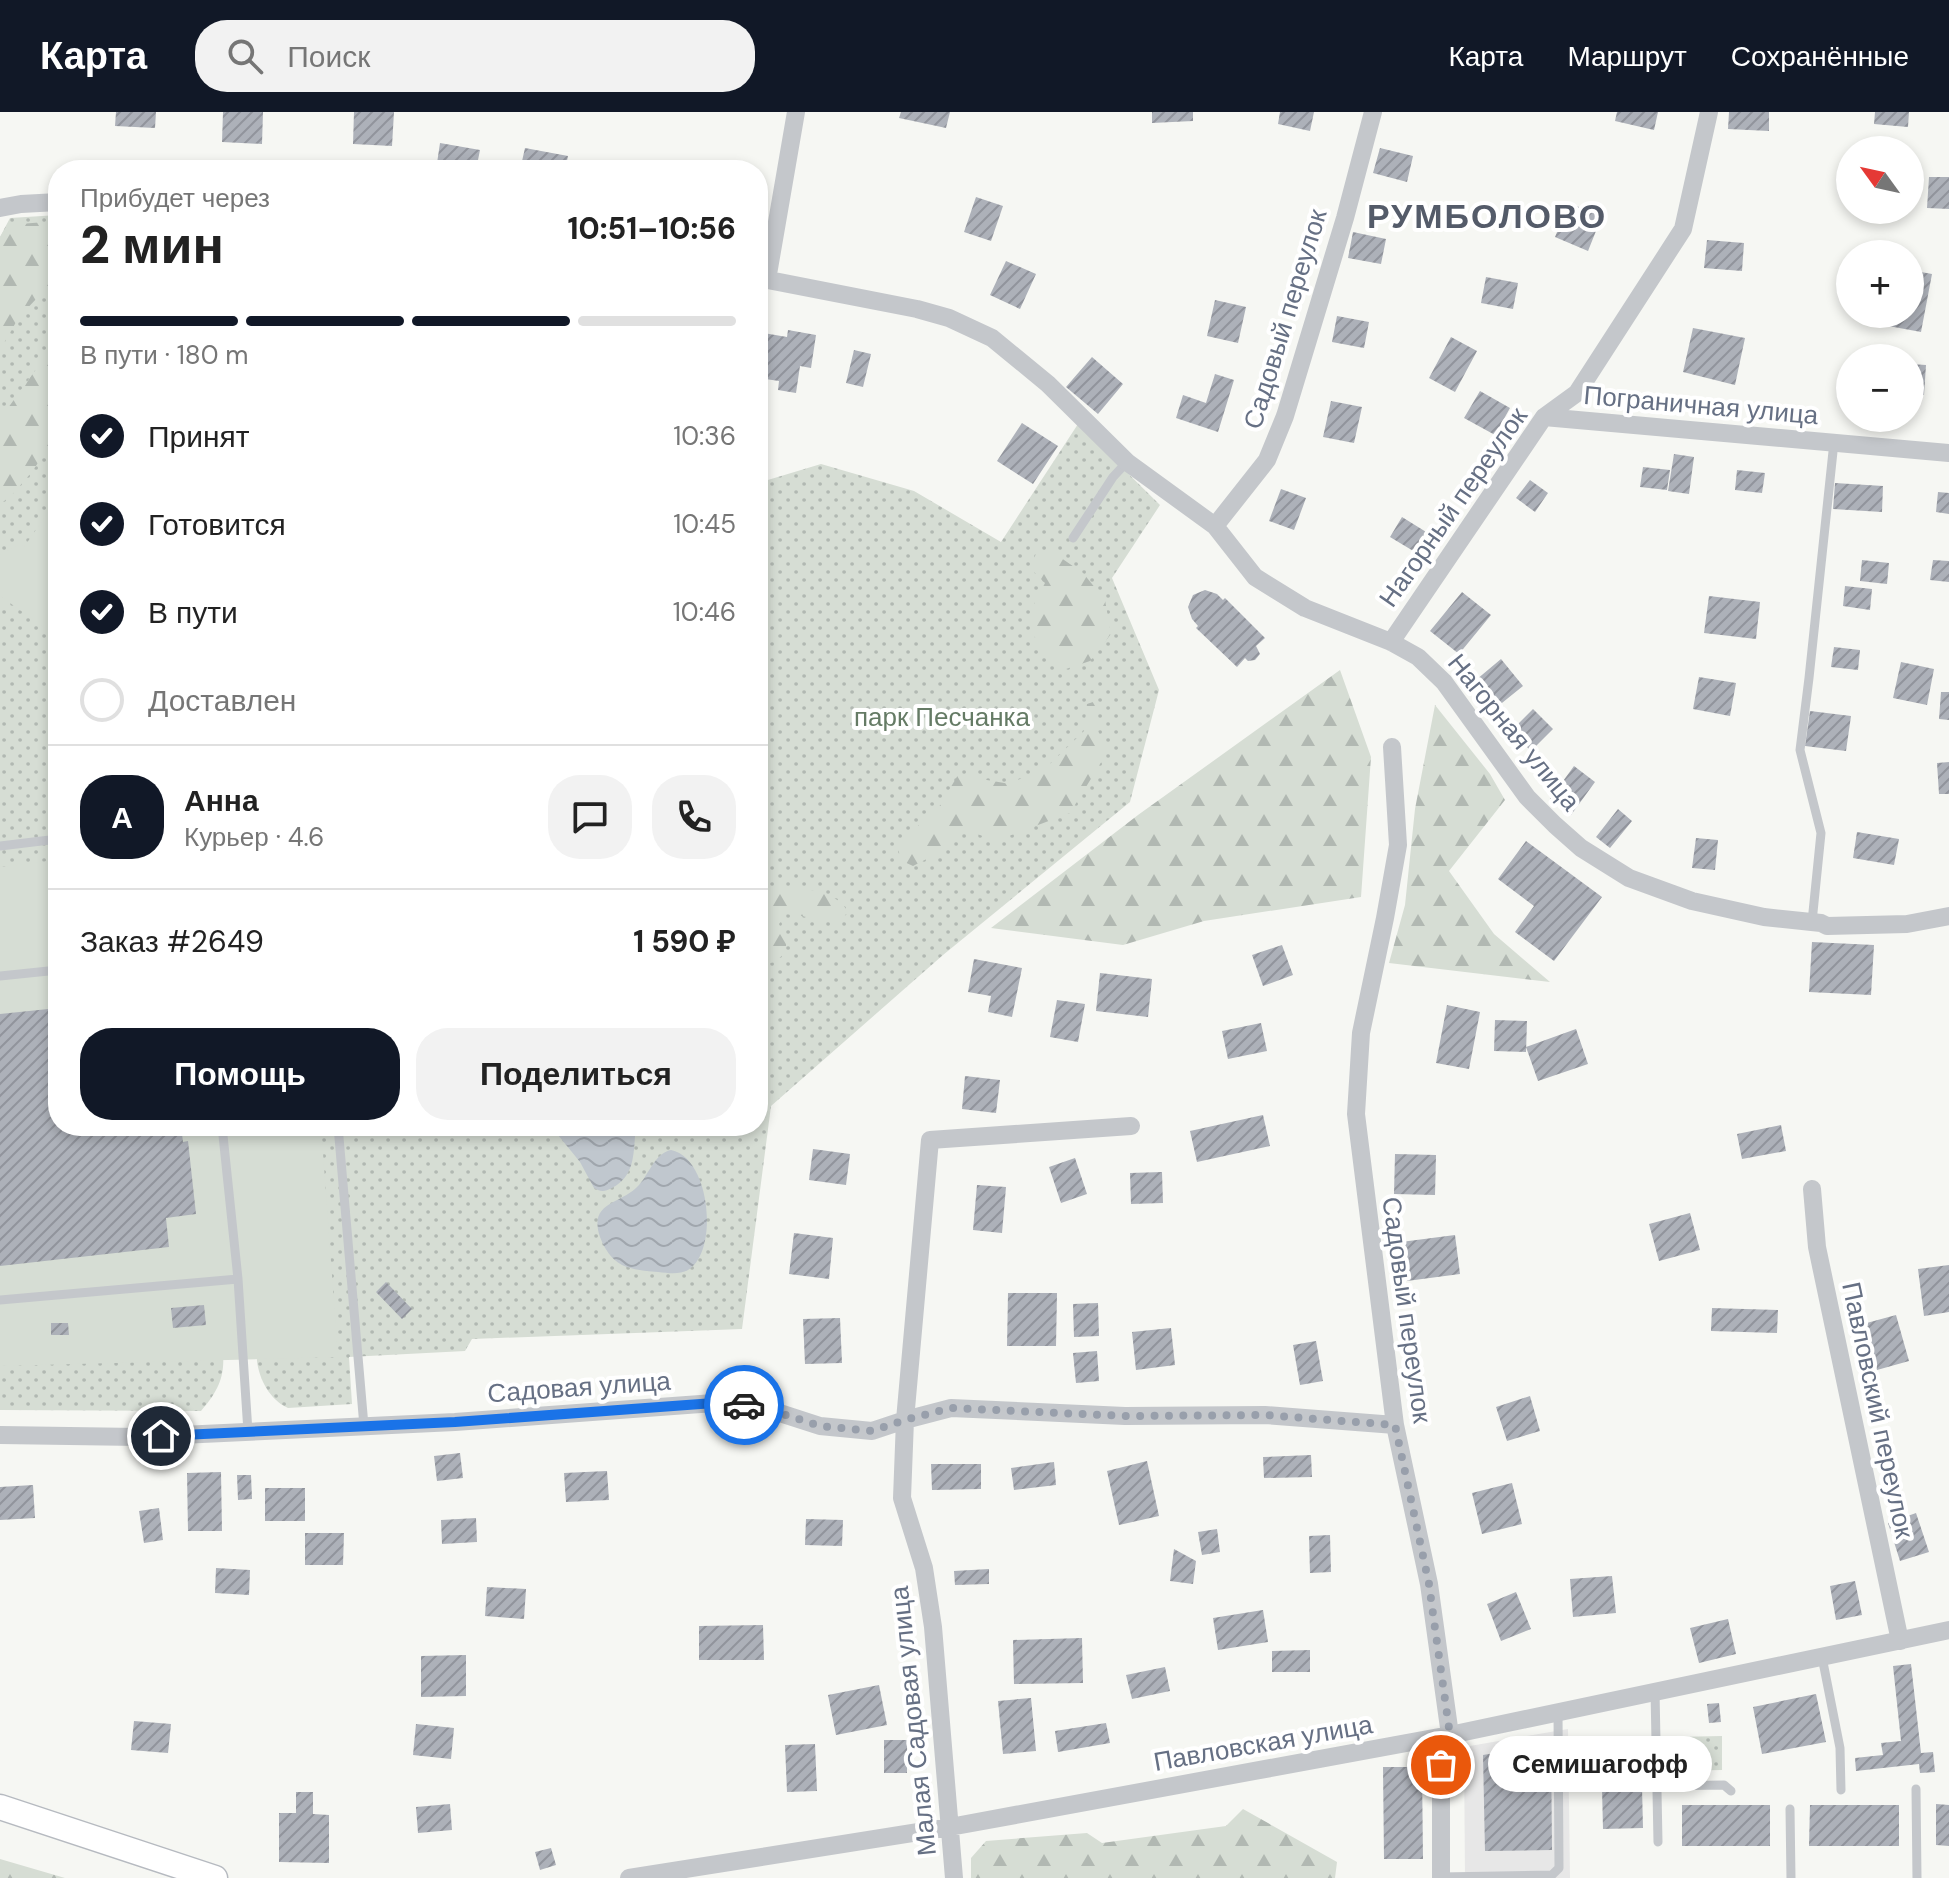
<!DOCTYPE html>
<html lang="ru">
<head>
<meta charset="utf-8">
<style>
	:root { --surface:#fff; --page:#f2f2f2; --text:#222; --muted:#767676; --line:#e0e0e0; --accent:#111827 }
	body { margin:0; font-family:"DM Sans",sans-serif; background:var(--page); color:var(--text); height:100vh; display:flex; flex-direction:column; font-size:30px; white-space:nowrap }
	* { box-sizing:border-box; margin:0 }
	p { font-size:26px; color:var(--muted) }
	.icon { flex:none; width:44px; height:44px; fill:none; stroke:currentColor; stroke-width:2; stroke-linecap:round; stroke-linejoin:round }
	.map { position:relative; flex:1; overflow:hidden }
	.details { position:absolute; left:48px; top:48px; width:720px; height:976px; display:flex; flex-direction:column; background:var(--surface); border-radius:32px; box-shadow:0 4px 12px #0003 }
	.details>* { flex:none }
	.needle { width:52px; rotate:303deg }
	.fabs { position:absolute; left:1836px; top:24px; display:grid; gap:16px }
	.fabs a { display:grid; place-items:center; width:88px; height:88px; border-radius:50%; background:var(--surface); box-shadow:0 4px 12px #0003; font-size:40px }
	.pin { position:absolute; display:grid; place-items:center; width:68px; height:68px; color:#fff; margin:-34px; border:4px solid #fff; border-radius:50%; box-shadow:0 2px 8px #0007 }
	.courier { position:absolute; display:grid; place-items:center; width:80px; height:80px; margin:-40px; border:6px solid #1a73e8; border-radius:50%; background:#fff; color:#222; box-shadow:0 2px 10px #0007 }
	.bubble { position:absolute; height:56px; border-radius:28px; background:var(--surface); box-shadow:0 4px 12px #0003; font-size:26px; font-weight:800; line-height:56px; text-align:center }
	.overview em { font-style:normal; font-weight:800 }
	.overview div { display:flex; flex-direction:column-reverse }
	.overview { display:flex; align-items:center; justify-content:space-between; height:136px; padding:0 32px }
	h1 { font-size:52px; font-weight:800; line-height:60px }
	.bar { display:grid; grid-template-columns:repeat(4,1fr); gap:12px 8px; align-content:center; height:96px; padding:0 32px }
	.bar i { height:10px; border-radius:6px; background:var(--line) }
	.bar .active { background:var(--accent) }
	.bar p { grid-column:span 4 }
	.line { display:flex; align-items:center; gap:20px; padding:0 32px; border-top:2px solid var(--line) }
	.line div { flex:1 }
	.round { display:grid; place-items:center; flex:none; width:84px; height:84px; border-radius:32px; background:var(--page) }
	ol { padding:0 32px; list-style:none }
	li { display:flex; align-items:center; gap:24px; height:88px }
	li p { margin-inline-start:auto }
	li .icon { padding:8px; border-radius:50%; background:var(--accent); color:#fff; stroke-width:4 }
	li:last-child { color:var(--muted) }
	li i { width:44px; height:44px; border:4px solid var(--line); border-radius:50% }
	.action { display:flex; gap:16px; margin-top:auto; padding:16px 32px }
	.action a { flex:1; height:92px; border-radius:32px; background:var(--accent); color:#fff; font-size:32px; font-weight:800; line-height:92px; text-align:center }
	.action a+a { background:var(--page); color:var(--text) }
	header { display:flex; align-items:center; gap:48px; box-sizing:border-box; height:112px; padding:0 40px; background:var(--accent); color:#fff }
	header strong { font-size:38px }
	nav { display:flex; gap:44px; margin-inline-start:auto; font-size:28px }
	.search { width:560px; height:72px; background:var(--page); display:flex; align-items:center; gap:20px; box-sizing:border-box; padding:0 28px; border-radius:32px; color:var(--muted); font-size:30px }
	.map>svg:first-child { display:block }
	.built { fill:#e7e7e7 }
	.grass { fill:url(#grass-dots) }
	.forest { fill:url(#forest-firs) }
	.pitch { fill:#d6ddd4 }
	.water { fill:url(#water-waves) }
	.building { fill:url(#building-hatch) }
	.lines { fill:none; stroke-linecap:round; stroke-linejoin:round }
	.secondary-casing { stroke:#b6bac0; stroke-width:27 }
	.service { stroke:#c4c7cb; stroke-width:9 }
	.minor { stroke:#c4c7cb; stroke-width:18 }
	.secondary { stroke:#fff; stroke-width:24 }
	.done { stroke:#989fab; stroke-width:8; stroke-dasharray:0 14.4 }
	.route { stroke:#1a73e8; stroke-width:10 }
	.labels { text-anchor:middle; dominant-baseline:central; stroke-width:8; stroke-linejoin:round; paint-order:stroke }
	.street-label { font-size:26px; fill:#667084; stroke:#fff }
	.park-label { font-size:26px; fill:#657b65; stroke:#fff }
	.district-label { font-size:34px; font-weight:bold; letter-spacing:2px; fill:#545b69; stroke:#fff }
</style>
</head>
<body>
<header>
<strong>Карта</strong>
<div class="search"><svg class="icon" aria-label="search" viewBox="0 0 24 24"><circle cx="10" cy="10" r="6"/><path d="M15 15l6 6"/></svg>Поиск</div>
<nav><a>Карта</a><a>Маршрут</a><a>Сохранённые</a></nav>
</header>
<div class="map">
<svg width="1949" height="1766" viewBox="0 0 1949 1766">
	<defs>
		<pattern id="grass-dots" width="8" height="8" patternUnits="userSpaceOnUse" patternTransform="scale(2)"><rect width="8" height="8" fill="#d6ddd4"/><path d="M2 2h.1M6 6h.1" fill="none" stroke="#b1b8b2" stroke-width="1.8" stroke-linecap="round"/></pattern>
		<pattern id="forest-firs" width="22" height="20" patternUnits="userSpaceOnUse" patternTransform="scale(2)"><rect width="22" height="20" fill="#d6ddd4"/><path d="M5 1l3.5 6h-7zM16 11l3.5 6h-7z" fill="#b1b8b2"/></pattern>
		<pattern id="water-waves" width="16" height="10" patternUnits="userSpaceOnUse" patternTransform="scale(2)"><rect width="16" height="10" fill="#c0c7ce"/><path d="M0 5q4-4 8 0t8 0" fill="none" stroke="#a0a6ad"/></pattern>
		<pattern id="building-hatch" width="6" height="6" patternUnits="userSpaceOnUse" patternTransform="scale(2)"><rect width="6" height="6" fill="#adb1b9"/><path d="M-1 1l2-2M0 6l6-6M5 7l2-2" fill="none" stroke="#91949c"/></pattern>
	</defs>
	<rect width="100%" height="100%" fill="#f6f7f3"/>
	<path class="built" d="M1568,1617L1570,1766H1465L1464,1635Z"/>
	<path class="grass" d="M58,103V841L0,835V125L10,106Z
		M1078,312L1160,393L1112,466L1159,578L1130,690L943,843L771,994L742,1217L472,1227L465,1239L349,1245L352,1292L288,1296C270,1288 259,1267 257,1249L250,1014H758V371L821,352L914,379L1001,430Z
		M218,1206C224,1247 231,1265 201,1299L0,1298V1234Z
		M1722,1624V1658L1675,1659L1674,1625Z"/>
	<path class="forest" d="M58,109V164L19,205L0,238V125L7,113Z
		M58,227V322L31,361L11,384L0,392V307Z
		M1051,439L1083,461L1105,488L1111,522L1090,549L1063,558L1032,522L1030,500L1045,471L1031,457L1036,441Z
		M1340,558L1371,645L1361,785L1204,809L1123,833L991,816L1138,703Z
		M1096,589L1098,619L1108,639L1070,701L995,729L965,717L946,737L913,754L900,748L898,732L939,695L958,663L1010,672L1051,651L1084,619L1087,592Z
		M1435,593L1490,662L1505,688L1449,759L1494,822L1550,870L1389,851L1405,793L1415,697Z
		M758,773L821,779L841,790L849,801C830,815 807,803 786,802L779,812L786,828V840L775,850L758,853Z
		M1243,1697L1337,1750L1335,1766H971V1746L986,1729L1087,1721L1102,1731L1226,1714Z
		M0,1747L65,1766H0Z"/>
	<path class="pitch" d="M58,386V506L49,516L44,515L0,484V443L19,432L24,435Z
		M58,748V1014H321L338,1245L0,1254V755Z"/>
	<path class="water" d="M555,1014H636C633,1038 637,1063 612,1076C604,1080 601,1080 594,1076L580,1050L558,1023Z
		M671,1038C711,1046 719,1140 688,1158C679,1163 668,1161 658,1160C646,1159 633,1158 622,1153C611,1147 604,1136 600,1125C588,1089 621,1093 639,1073C649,1062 655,1041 671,1038Z"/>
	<path class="building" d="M116,0H156L155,16L115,14Z
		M223,0H263L262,32L222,30Z
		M354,0H394L392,34L353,32Z
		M901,0H950L946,16L899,6Z
		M1152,0H1193V9L1152,11Z
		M1280,0H1314L1310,19L1278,12Z
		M1617,0H1658L1654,18L1615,9Z
		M1729,0H1769V19L1728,17Z
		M1875,0H1909L1908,15L1874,12Z
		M440,31L480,38L476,58H436Z
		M525,36L568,44L565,58H520Z
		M1380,36L1413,44L1407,70L1373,61Z
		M1929,65H1949V97L1927,96Z
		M976,85L1003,94L991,129L964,120Z
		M1569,91L1602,104L1588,139L1555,125Z
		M1353,120L1386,127L1381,152L1348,146Z
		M1707,128L1744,131L1742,159L1704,156Z
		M1006,149L1036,162L1020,197L990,183Z
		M1910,158L1932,162L1921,220L1883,213L1885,202H1910Z
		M1486,165L1518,171L1513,197L1481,191Z
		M1215,188L1246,195L1238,231L1207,224Z
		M1337,204L1369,210L1364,236L1332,230Z
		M1693,216L1745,226L1735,273L1683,260Z
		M788,218L816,223L811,256L800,254L796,281L778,278L779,269L758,266V220L787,225Z
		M1451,225L1477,239L1455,280L1429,266Z
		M854,238L871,242L863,275L846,271Z
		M1092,245L1123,272L1098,302L1066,275Z
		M1910,252L1926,253L1924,283L1910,282Z
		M1215,262L1234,268L1218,320L1176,306L1183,283L1206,291Z
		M1480,279L1510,296L1495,323L1464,306Z
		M1331,289L1362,295L1354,331L1323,325Z
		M1022,311L1058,334L1033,372L997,349Z
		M1674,342L1694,345L1689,382L1668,379Z
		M1643,355L1670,358L1667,378L1640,375Z
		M1737,358L1765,361L1762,381L1735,378Z
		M1530,368L1548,381L1535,400L1516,386Z
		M1835,371L1883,374L1882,400L1833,397Z
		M1281,377L1306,386L1294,418L1269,409Z
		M1938,380L1949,381V402L1936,400Z
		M1402,405L1431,423L1420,443L1390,425Z
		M1862,448L1889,451L1887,472L1860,469Z
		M1933,448L1949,449V470L1930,468Z
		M1845,474L1872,477L1870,498L1843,494Z
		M1205,478L1217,482L1223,488L1225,486L1265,526L1256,534L1260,542L1255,548L1248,549L1245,546L1237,555L1196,516L1198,514L1192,507L1188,495L1193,483Z
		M1462,480L1491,503L1459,542L1430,519Z
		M1709,484L1760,490L1756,527L1704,521Z
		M1834,535L1860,538L1858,558L1831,555Z
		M1501,547L1523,574L1492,599L1470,573Z
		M1901,550L1934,557L1927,593L1893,586Z
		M1699,565L1736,571L1730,604L1693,597Z
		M1941,580H1949V608L1939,607Z
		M1533,597L1553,617L1531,639L1511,619Z
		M1810,599L1851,604L1846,639L1805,634Z
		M1949,650V682H1939L1937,651Z
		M1574,654L1595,670L1571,703L1550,687Z
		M1618,697L1632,709L1610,736L1596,725Z
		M1857,720L1899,727L1894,753L1853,746Z
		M1696,726L1718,728L1715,758L1692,756Z
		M1526,729L1602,785L1554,849L1515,820L1534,794L1498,767Z
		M1812,830L1874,833L1871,883L1809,880Z
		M1282,833L1293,863L1263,874L1252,843Z
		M974,847L1022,856L1012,905L988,900L991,884L968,880Z
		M1100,861L1152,867L1148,905L1096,899Z
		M1057,888L1085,892L1078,930L1050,925Z
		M1447,893L1480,900L1469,957L1436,951Z
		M58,896V1014H181L183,1030L188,1029L196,1102L166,1106L169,1135L0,1154V902Z
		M1495,908L1527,909L1526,940L1494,939Z
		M1261,911L1267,939L1228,947L1222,919Z
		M1576,917L1588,952L1538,969L1526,935Z
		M965,964L1000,968L996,1001L962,997Z
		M1263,1003L1270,1034L1197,1050L1190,1019Z
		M1781,1013L1786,1039L1742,1047L1737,1022Z
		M813,1037L850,1042L846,1073L809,1068Z
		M1395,1042L1436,1043L1435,1083L1394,1082Z
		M1075,1046L1087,1082L1061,1091L1049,1055Z
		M1162,1060L1163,1091L1131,1092L1130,1061Z
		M977,1073L1006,1075L1002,1121L973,1118Z
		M1690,1101L1700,1138L1659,1149L1649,1112Z
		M794,1121L833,1126L829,1167L789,1162Z
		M1455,1123L1460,1162L1407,1169L1401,1130Z
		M1949,1153V1200L1924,1204L1918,1157Z
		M386,1170L412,1197L402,1207L376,1180Z
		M1008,1181H1057L1056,1234H1007Z
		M1098,1191L1099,1224L1074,1225L1073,1192Z
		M204,1193L206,1213L173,1216L171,1196Z
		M1712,1196L1778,1198L1777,1221L1711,1219Z
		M1896,1203L1909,1249L1877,1258L1863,1212Z
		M840,1206L842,1251L805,1252L803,1207Z
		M51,1211H68L69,1223H51Z
		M1171,1216L1175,1253L1136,1258L1132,1220Z
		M1316,1229L1323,1269L1300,1273L1293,1233Z
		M1097,1239L1099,1269L1076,1271L1073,1241Z
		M1530,1284L1540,1319L1507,1329L1496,1295Z
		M460,1341L463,1366L437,1369L434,1344Z
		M1311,1343L1312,1365L1264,1366L1263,1345Z
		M1147,1349L1159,1404L1119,1413L1107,1359Z
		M1054,1350L1056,1373L1014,1378L1011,1356Z
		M931,1352H981V1377L932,1378Z
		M607,1359L609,1388L566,1390L564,1361Z
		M221,1360L222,1419H188L187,1361Z
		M237,1363H251L252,1387L238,1388Z
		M1512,1371L1522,1412L1482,1422L1472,1381Z
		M33,1373L35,1406L0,1408V1375Z
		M265,1376H305V1409H265Z
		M159,1396L163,1428L144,1431L139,1399Z
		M1916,1401L1929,1440L1900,1449L1888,1411Z
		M476,1406L477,1430L442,1432L441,1408Z
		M806,1407L843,1408L842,1434L805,1433Z
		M1217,1417L1220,1440L1202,1443L1198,1420Z
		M305,1421H344L343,1453H305Z
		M1330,1423L1331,1460L1310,1461L1309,1424Z
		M1174,1437L1196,1449L1193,1472L1170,1469Z
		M216,1456L250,1458L249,1483L215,1481Z
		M989,1457V1472L955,1473L954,1459Z
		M1612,1464L1616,1501L1573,1505L1570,1467Z
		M1855,1469L1862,1503L1836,1508L1830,1474Z
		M487,1475L526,1477L524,1507L485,1504Z
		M1516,1480L1531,1517L1501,1529L1487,1492Z
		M1263,1498L1268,1530L1218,1538L1213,1506Z
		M1728,1507L1736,1542L1699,1551L1690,1516Z
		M763,1513L764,1548H699V1514Z
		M1082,1526L1083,1571L1014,1572L1013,1528Z
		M1310,1538V1560H1272V1539Z
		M466,1543V1584L421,1585V1544Z
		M1911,1552L1921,1641L1933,1640L1935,1660L1920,1661L1919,1652L1856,1659L1855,1646L1883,1643L1881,1631L1901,1629L1893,1554Z
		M1165,1555L1170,1579L1132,1587L1126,1563Z
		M879,1573L887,1613L836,1623L828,1583Z
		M1816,1582L1826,1630L1762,1642L1753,1595Z
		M1031,1586L1036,1639L1003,1642L998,1589Z
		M1719,1591L1721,1610L1709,1611L1707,1592Z
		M134,1609L171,1612L168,1641L131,1638Z
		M1106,1611L1110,1631L1058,1640L1055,1619Z
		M416,1612L454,1616L451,1647L413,1643Z
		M884,1628H907V1661H884Z
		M1551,1631L1552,1738L1485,1739L1483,1643Z
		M815,1632L817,1679L787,1680L785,1633Z
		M1641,1633L1643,1716L1603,1717L1601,1634Z
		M1383,1655H1422L1423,1747H1384Z
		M296,1680H313V1702L329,1703V1751L279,1750V1701H296Z
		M450,1692L452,1718L418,1721L416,1695Z
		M1936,1692L1949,1693V1734L1936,1733Z
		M1682,1693H1770V1734H1682Z
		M1810,1693H1899V1734H1809Z
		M551,1736L556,1753L540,1758L535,1740Z"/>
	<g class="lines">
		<g class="secondary-casing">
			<path id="secondary" d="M0,1695L215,1766"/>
		</g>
		<path class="service" d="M1073,426L1113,365L1127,350
			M0,734L58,727
			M1812,810L1821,721L1800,638L1809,566L1834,330
			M0,864L58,858
			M222,1014L238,1167L248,1320
			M338,1014L364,1314
			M0,1188L238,1167
			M1822,1545L1840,1636L1841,1678
			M1655,1579L1658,1730
			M1657,1674L1724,1673L1731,1679
			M1916,1677L1917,1766
			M1790,1697L1791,1766
			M1441,1765L1552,1763L1559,1756L1558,1600"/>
		<path class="minor" d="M0,96L21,92L58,90
			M758,166L917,197L949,206L992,226L1048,272L1127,350L1215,414L1255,465L1305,496L1391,530L1418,545L1444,570L1527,685L1555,713L1581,736L1629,766L1692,789L1764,805L1821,811L1827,814L1907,812L1949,804
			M767,168L796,0
			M1544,305L1949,341
			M1215,414L1267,348L1285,304L1345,106L1373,0
			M1391,530L1544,305L1577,281L1683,117L1709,0
			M1392,635L1398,733L1385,806L1361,921L1356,1002L1395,1313L1429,1472L1450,1623L1441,1653V1766
			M1812,1077L1817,1135L1900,1529
			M0,1323L138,1325L455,1310L714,1291L755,1293L820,1314L872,1319L905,1308L951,1296L1125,1304L1265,1303L1395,1313
			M629,1766L950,1715L1450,1623L1949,1518
			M954,1766L933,1515L924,1456L902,1386L905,1308L930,1028L1131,1014"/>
		<use href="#secondary" class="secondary"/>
	</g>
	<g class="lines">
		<path class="done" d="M744,1293H755L820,1314L872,1319L905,1308L951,1296L1125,1304L1265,1303L1395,1313L1429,1472L1433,1502L1450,1623L1441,1653"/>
		<path class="route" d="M161,1324L455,1310L714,1291L744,1293"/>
	</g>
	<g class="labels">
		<g class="street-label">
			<text transform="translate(1285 207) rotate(-73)">Садовый переулок</text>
			<text transform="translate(1701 293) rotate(5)">Пограничная улица</text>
			<text transform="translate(1453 395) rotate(-55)">Нагорный переулок</text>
			<text transform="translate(1514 620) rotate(51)">Нагорная улица</text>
			<text transform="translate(1407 1198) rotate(82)">Садовый переулок</text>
			<text transform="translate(579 1275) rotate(-4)">Садовая улица</text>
			<text transform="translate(1878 1298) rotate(78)">Павловский переулок</text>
			<text transform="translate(913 1609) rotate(-96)">Малая Садовая улица</text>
			<text transform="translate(1263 1631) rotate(-10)">Павловская улица</text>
		</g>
		<g class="park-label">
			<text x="942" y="605">парк Песчанка</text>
		</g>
		<g class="district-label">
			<text x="1487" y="104">РУМБОЛОВО</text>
		</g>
	</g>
</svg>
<div class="fabs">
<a><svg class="needle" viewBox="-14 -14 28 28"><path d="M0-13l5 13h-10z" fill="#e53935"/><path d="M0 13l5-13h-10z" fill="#767676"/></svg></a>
<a>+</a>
<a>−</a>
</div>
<div class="pin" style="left:1441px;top:1653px;background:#ea580c"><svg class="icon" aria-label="bag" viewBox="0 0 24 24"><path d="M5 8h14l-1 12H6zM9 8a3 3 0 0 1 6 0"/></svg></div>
<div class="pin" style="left:161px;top:1324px;background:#1f2937"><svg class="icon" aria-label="home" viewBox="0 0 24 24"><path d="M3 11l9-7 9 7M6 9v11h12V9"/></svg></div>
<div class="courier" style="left:744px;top:1293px"><svg class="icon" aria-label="car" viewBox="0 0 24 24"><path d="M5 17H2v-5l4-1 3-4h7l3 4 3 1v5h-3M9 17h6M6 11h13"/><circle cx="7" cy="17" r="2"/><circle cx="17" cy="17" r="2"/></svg></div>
<div class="bubble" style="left:1488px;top:1624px;width:224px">Семишагофф</div>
<section class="details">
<div class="overview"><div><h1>2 мин</h1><p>Прибудет через</p></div><em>10:51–10:56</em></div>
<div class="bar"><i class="active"></i><i class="active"></i><i class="active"></i><i></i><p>В пути · 180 m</p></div>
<ol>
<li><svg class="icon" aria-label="check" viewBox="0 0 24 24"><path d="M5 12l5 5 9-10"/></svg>Принят<p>10:36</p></li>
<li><svg class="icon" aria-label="check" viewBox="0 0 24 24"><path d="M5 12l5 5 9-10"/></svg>Готовится<p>10:45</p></li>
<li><svg class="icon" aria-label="check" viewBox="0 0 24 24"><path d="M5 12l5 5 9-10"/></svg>В пути<p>10:46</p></li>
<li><i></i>Доставлен</li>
</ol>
<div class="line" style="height:144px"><b class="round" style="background:var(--accent);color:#fff">А</b><div><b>Анна</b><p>Курьер · 4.6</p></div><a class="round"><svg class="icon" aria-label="chat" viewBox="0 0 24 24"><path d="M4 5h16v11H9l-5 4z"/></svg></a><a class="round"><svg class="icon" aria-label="phone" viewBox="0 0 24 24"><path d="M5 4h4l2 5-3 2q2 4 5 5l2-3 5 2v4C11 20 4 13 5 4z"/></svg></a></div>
<div class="line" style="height:104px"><div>Заказ #2649</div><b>1 590 ₽</b></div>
<div class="action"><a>Помощь</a><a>Поделиться</a></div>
</section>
</div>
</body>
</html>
